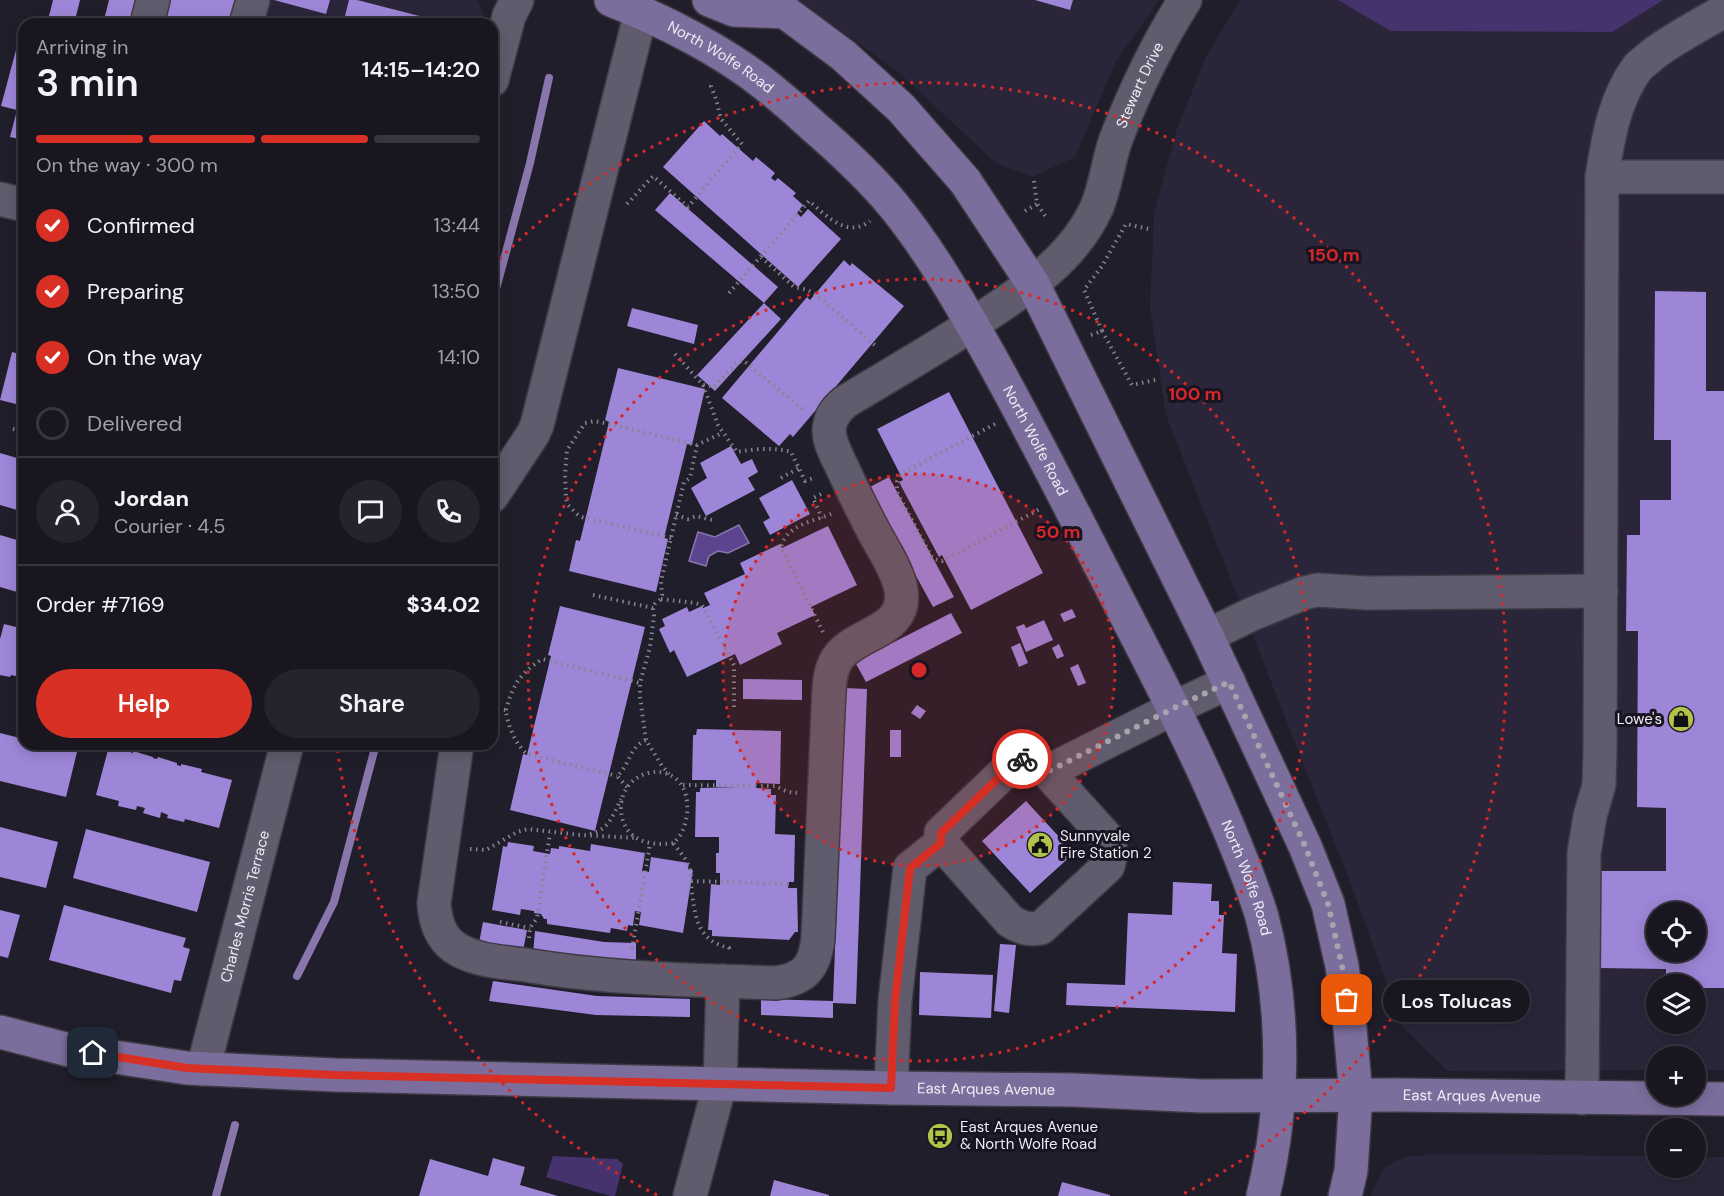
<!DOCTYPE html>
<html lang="en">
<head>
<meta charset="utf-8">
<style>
	:root { --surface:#191620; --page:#26232d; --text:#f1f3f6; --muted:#9f9fa5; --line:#37353e; --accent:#d93025 }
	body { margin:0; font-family:"DM Sans",sans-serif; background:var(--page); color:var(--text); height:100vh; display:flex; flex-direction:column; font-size:22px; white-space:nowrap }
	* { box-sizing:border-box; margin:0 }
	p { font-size:20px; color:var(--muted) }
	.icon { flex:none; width:33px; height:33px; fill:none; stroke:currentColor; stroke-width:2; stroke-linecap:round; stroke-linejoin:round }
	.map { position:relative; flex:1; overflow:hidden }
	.sheet { position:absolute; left:18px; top:18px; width:480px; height:732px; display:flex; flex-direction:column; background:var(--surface); border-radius:18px; box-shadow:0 3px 15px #0003,0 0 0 2px var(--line) }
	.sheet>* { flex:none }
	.controls { position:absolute; left:1646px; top:902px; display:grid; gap:12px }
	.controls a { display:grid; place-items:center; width:60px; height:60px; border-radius:50%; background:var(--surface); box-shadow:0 3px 15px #0003,0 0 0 2px var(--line); font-size:30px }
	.pin { position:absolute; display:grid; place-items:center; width:51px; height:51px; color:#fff; margin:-26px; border-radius:12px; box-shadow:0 3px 9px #0006 }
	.courier { position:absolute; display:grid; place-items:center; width:60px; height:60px; margin:-30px; border:4px solid #d93025; border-radius:50%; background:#fff; color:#222; box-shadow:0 2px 8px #0007 }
	.bubble { position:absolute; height:42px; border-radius:21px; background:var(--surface); box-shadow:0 3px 15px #0003,0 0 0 2px var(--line); font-size:20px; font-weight:600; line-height:42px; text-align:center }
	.headline em { font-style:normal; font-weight:600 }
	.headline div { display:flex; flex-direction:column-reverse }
	.headline { display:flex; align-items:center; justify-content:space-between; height:102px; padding:0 18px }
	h1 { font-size:39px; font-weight:600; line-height:45px }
	.bar { display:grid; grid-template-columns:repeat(4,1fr); gap:9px 6px; align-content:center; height:72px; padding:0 18px }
	.bar i { height:8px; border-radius:4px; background:var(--line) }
	.bar .on { background:var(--accent) }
	.bar p { grid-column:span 4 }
	.line { display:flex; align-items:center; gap:15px; padding:0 18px; border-top:2px solid var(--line) }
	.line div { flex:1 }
	.round { display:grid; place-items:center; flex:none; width:63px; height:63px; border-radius:32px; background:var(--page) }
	ol { padding:0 18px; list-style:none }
	li { display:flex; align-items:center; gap:18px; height:66px }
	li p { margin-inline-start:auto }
	li .icon { padding:6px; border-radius:50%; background:var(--accent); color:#fff; stroke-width:4 }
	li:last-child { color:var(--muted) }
	li i { width:33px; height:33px; border:3px solid var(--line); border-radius:50% }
	.button { display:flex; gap:12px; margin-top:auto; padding:12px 18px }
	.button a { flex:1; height:69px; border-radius:36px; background:var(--accent); color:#fff; font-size:24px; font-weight:600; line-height:69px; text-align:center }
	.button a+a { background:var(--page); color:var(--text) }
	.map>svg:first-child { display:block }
	.built { fill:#2b2539; fill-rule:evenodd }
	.green { fill:#46336d }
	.water { fill:#5c448e; stroke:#8876ad; stroke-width:1.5 }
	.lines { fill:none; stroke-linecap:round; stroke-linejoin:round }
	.stream { stroke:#8876ad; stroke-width:8 }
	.building { fill:#9d86d7; fill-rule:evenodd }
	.minor-casing { stroke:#3d3a44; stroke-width:36 }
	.major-casing { stroke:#3d3a44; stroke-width:36 }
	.path { stroke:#86848f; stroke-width:4; stroke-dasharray:1.5 4.5; stroke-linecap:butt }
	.minor { stroke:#605c6d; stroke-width:33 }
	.major { stroke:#7b6e9c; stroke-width:33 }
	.done { stroke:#a6a3ae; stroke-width:6; stroke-dasharray:0 10.8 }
	.route { stroke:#d93025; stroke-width:8 }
	.ring { fill:none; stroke:#d62828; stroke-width:3; stroke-dasharray:3 6 }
	.labels { text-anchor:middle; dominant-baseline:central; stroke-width:6; stroke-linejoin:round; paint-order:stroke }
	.street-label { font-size:15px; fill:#edebf4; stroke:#181421 }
	.poi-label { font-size:15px; fill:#edebf4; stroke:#181421; text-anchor:start }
	.centre { fill:#d62828; stroke:#181421; stroke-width:3 }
	.ring-label { font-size:18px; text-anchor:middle; font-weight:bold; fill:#d62828; stroke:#181421; stroke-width:6; stroke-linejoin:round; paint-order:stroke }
</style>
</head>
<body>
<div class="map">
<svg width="1724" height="1196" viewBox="0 0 1724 1196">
	<rect width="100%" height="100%" fill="#211e2b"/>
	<path class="built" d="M110,0H477L483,13L484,24H103Z
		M799,0H1159L1115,63L1075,157L1033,177L997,164L897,71Z
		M1240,0H1724V1070H1695V1056H1656V1070L1448,1071L1403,1027L1350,882L1166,415L1150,308L1154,214L1176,132L1205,59ZM1656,912H1695V951H1656ZM1656,984H1695V1023H1656Z
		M1436,1154L1656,1156V1167H1695V1157H1724V1196H1371L1383,1168L1405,1157Z"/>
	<path class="green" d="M1338,0H1663L1612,32L1391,31Z
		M553,1156L617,1159L623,1164L615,1196H610L546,1177Z"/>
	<path class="water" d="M739,525L749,543L728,553L718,551L709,556L706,566L689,561L698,532L715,537Z"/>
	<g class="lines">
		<path class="stream" d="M492,304L530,163L549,78
			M297,976L334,902L376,744
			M216,1196L235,1125"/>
	</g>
	<path class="building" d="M53,0H80L74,24H62L48,20Z
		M109,0H142L135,24H103Z
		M168,0H235L229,24H161Z
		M274,0H330L326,14Z
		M349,0H357L435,20L434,24H343Z
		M1035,0H1073L1070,10Z
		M20,35L24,37V140L10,137L17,110L1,106Z
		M704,121L720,136L722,134L753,161L756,157L775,173L771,178L775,181L778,178L796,193L793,196L803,205L797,213L801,217L808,209L841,239L798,287L663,167Z
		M670,193L778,287L764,303L781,319L715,391L697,375L764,303L655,210Z
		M844,260L850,266L852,263L904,306L793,437L790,434L779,446L722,398L807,297L810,300Z
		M1655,291L1706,292V391H1724V988H1695V984H1666V969L1600,968L1601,871H1666V808L1637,807L1638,631H1626L1627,535H1640V500H1671V440H1654ZM1656,912H1695V951H1656Z
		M632,308L698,325L694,344L627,326Z
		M12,352L24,355V406L0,400Z
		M618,368L705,389L692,445L687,444L664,538L668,539L656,592L569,571L576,540L580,541L609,422L605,420Z
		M949,392L1043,573L971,610L942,555L939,557L899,482L903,480L877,429Z
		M731,446L741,464L752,459L758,472L748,478L755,490L706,516L691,488L707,478L700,463Z
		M0,453L24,460V512L0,505Z
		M889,477L954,597L933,607L868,488Z
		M792,480L810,514L770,535L763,522L770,518L759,498Z
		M828,526L857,585L811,607L815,615L777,633L782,644L740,665L735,654L687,677L674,650L670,653L659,629L665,626L662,619L687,607L689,612L702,606L703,608L710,605L704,593L745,574L740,563L780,544L782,548Z
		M0,535L24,542V594L0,587Z
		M560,606L645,627L595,831L510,810L523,754L527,755L551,656L548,655Z
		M1072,609L1076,617L1064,622L1060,614Z
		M951,613L962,633L866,682L855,662Z
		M1044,620L1053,640L1026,652L1016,627L1024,624L1026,628Z
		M4,624L24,629V678L11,675L10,677L0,675V639Z
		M1020,643L1028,663L1019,667L1011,647Z
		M1059,644L1064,656L1057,659L1052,648Z
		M1078,664L1086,683L1078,686L1070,668Z
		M743,679L802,680V700L743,699Z
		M845,688L867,689L856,1004L833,1003V1018L761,1015V999L833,1001Z
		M917,705L926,711L920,719L911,713Z
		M697,729L781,731L780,784L756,783V788L771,789V795H776L775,834L795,835L794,882H789L788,888H797L798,932H795L789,940L712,936V930H708L711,884L720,885V873H716V853H719V837H695L696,792H700V788L740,787H716V780H692L693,735H696Z
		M890,730H901V757H890Z
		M0,733L24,739V744H45L77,752L66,797L0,781Z
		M109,746L133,753V751L153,757V758L157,759L158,757L177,763V765L181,766V764L202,769L201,772L232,780L219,828L185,819L184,822L167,818L168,815L161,812L160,818L143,813L145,808L137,806L136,810L118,806L119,801L96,795Z
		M1026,801L1074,853L1030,893L982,841Z
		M0,827L58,842L46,888L0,877Z
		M86,829L210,862L197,912L73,878Z
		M508,842L534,846L533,851L550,854L551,848L559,849V846L590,851L591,844L645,853L642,871L649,872L651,857L689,863L688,869L693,870L683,933L639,925L641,912L635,911L633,926L628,925L627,931L611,928L610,933L547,924V919H544L541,914L534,913V911L521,909L520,915L492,910L503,846L507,847Z
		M1173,882L1212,884L1211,901H1219V915H1224L1222,953L1237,954L1235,1012L1066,1005L1067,983L1125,985L1128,913L1172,915Z
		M64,905L186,938L183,947L190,949L181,981L174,980L171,993L49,960Z
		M0,910L20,915L8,958L0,956Z
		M483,922L527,930L523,951L479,943Z
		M535,931L604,942L636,943V964L533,954Z
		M1000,944L1016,945L1009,1013L994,1011Z
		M920,972L993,975L991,1018L919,1015Z
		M493,981L597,996L690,999V1017L596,1015L489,1001Z
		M493,1158L525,1167L520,1185L558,1196H419L430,1159L488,1176Z
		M774,1180L829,1195V1196H770Z
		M1062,1182L1110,1195V1196H1058Z"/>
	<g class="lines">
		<g class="minor-casing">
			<g id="minor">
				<path d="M147,24L153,0"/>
				<path d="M246,24L253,0"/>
				<path d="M492,80L509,16L517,0"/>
				<path d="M1602,177H1724"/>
				<path d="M0,199L24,205"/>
				<path d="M492,496L533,434L537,425L641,12"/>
				<path d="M1207,636L1252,614L1304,593L1317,590L1367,593L1601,591"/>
				<path id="s1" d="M457,744L434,903C435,920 440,937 454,947C474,961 502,962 525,965C607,979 692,980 776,983C805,979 815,967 818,938L828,712C829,695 828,673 837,659C855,631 912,633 900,585C895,566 883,549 874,532C863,511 852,489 842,467C836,454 826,438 830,424C832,414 838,408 845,402C891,374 937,348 982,318C1026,289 1072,260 1096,209C1105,190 1108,161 1116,139C1135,90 1157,44 1185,0"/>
				<path d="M1047,772L1174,708L1229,682"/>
				<path id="s2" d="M203,1069L287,744"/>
				<path d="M891,1088L895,1001L910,868L941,843V833L1014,763C1024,758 1031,760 1042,766L1109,840L1111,854L1108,866L1041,928C1029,930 1021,928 1010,921L941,843"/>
				<path d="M1582,1098L1584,853L1590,816L1599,785L1600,751L1602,177C1608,139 1614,99 1638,67C1642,63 1648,59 1652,55C1674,38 1700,25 1724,11"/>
				<path d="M690,1196L720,1084L723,981"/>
			</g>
		</g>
		<g class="major-casing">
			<g id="major">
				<path id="s3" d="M611,0C663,20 725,52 768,87C783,99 798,112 812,125C841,150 870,177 894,206C932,253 962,306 991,358C1030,428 1066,499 1102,569C1146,655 1192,740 1229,829C1241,858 1253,887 1262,917C1286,1007 1285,1106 1263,1196"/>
				<path d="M709,0L734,10L785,12"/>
				<path d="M766,0L785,12L843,55L901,108L965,181L1033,284L1207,636L1305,846L1328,904L1342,966L1349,1017L1356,1095L1351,1171L1345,1196"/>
				<path id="s4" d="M0,1032L69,1050L187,1068L335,1075L891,1088L1074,1090L1202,1096L1397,1095L1724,1099"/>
			</g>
		</g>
		<path class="path" d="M1034,181L1037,204L1046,217
			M627,204L653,176L688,207L742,144L721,119L716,99L711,86L713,82
			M1025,211L1037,204
			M761,257L794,287L808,290L819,297L878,348
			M729,293L809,201C826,215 847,239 870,221
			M1102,331L1132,385L1159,379
			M1091,335L1102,331L1084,290L1102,266L1126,224L1149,229
			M675,354L703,385L714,387L737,362L744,361L805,411
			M703,385L718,425L737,452C752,449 777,447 791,452L805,481L813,478L814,480
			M995,424L901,474L897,482V492L931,556L934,559L942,561L1040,509
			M13,429L24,432
			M781,478L799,468
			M821,494L813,498L822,518
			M676,515L688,519L696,516L712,520
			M671,538L582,517L577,514L568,505L566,499L565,475L567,450L585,423L595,421L697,445L722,433
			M593,595L653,608
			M661,599L695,603L702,605L734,665V710
			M823,632L781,547C788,523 814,522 833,513
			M492,708L506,710C507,725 516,745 527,754L617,776
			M506,710C513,684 520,674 542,659L640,683
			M646,740L640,697V683L650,647L654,616L653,608L655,604L661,599L662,595L661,581L684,482L690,478L697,445
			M683,785L775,786L788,792L797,793
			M627,787L617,776C629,766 630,746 646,740L662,766L669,774
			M590,834C609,830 613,815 621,799
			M673,843C646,847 621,838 621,807C622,763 693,755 687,815C685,826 682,836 673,843C679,851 686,858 689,867C691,872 691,879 691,885C695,914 695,940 729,948V953
			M470,849L486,850L517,832L528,829L580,835L637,838
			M691,881L792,884
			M500,922L530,928
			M529,938L530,928L537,918L550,833
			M632,949L650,844"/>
		<use href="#minor" class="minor"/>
		<use href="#major" class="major"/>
	</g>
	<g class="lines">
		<path class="done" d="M1022,759C1033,761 1040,763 1047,772L1174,708L1229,682L1305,846L1328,904L1342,966L1347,1000"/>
		<path class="route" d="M93,1053L187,1068L335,1075L891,1088L895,1001L910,868L941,843V833L1014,763L1022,759"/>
	</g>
	<circle cx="919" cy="670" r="196" fill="#d62828" fill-opacity=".12"/>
	<g class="ring">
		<circle cx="919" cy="670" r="196"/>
		<circle cx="919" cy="670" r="391"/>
		<path d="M657 1195A587 587 0 0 1 337 747M493 266A587 587 0 1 1 1181 1195"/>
	</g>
	<defs>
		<g id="shop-disc" transform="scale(1.35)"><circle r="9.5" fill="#b2c34c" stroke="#181421"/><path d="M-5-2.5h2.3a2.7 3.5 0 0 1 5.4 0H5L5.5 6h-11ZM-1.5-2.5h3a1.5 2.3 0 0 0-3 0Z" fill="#111"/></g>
		<g id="civic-disc" transform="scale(1.35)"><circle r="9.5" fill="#b2c34c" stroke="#181421"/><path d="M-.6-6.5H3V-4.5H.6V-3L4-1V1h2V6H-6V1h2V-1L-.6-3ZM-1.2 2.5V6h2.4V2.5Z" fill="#111"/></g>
		<g id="bus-disc" transform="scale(1.35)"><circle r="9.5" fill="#b2c34c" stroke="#181421"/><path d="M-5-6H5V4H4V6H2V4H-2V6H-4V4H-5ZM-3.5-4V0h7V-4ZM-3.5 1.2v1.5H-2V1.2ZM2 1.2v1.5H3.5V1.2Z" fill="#111"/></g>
	</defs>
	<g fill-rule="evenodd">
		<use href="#shop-disc" x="1681" y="719"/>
		<use href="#civic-disc" x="1040" y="845"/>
		<use href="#bus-disc" x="940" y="1136"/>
	</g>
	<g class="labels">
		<g class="street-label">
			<text stroke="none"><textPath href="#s3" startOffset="124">North Wolfe Road</textPath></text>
			<text stroke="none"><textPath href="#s1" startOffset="1648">Stewart Drive</textPath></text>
			<text stroke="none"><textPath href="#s3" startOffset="628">North Wolfe Road</textPath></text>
			<text stroke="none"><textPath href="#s3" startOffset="1114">North Wolfe Road</textPath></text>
			<text stroke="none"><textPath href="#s2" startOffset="168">Charles Morris Terrace</textPath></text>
			<text stroke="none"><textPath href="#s4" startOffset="990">East Arques Avenue</textPath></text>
			<text stroke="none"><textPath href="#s4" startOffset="1476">East Arques Avenue</textPath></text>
		</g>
		<g class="poi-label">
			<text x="1662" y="719" text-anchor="end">Lowe's</text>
			<text x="1060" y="836">Sunnyvale<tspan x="1060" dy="17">Fire Station 2</tspan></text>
			<text x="960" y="1127">East Arques Avenue<tspan x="960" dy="17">&amp; North Wolfe Road</tspan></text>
		</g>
	</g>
	<circle cx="919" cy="670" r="9" class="centre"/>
	<g class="ring-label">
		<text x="1334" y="261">150 m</text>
		<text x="1195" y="400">100 m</text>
		<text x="1058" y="538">50 m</text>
	</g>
</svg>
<div class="controls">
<a><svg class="icon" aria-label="locate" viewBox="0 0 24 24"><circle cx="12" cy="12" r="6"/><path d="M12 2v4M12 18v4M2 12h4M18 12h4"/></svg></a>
<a><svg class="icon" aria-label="layers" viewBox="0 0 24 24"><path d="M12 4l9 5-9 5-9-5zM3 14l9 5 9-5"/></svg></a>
<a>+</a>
<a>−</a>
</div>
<div class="pin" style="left:1347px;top:1000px;background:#ea580c"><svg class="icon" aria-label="bag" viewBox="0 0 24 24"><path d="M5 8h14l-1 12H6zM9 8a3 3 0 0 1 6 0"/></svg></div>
<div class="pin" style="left:93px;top:1053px;background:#1f2937"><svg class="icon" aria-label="home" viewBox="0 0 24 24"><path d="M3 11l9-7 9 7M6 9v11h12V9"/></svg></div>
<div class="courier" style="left:1022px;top:759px"><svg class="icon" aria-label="bike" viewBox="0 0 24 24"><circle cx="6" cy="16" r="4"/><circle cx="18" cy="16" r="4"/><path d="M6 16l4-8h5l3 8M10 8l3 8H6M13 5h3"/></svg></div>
<div class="bubble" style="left:1383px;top:980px;width:147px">Los Tolucas</div>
<section class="sheet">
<div class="headline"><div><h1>3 min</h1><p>Arriving in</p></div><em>14:15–14:20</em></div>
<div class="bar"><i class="on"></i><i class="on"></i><i class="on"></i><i></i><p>On the way · 300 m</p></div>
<ol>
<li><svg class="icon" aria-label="check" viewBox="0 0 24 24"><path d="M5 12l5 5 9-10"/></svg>Confirmed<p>13:44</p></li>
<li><svg class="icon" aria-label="check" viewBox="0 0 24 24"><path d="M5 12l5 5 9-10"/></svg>Preparing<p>13:50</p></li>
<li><svg class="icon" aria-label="check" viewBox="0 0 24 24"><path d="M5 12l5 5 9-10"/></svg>On the way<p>14:10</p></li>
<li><i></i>Delivered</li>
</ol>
<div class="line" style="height:108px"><a class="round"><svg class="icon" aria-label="person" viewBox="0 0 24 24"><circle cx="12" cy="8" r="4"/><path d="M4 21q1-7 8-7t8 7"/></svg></a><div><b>Jordan</b><p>Courier · 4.5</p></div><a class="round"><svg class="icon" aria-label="chat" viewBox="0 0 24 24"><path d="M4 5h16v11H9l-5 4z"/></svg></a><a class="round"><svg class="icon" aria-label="phone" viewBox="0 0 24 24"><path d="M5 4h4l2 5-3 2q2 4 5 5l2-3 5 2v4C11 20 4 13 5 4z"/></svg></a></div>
<div class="line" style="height:78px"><div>Order #7169</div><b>$34.02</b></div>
<div class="button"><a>Help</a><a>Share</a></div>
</section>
</div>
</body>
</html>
